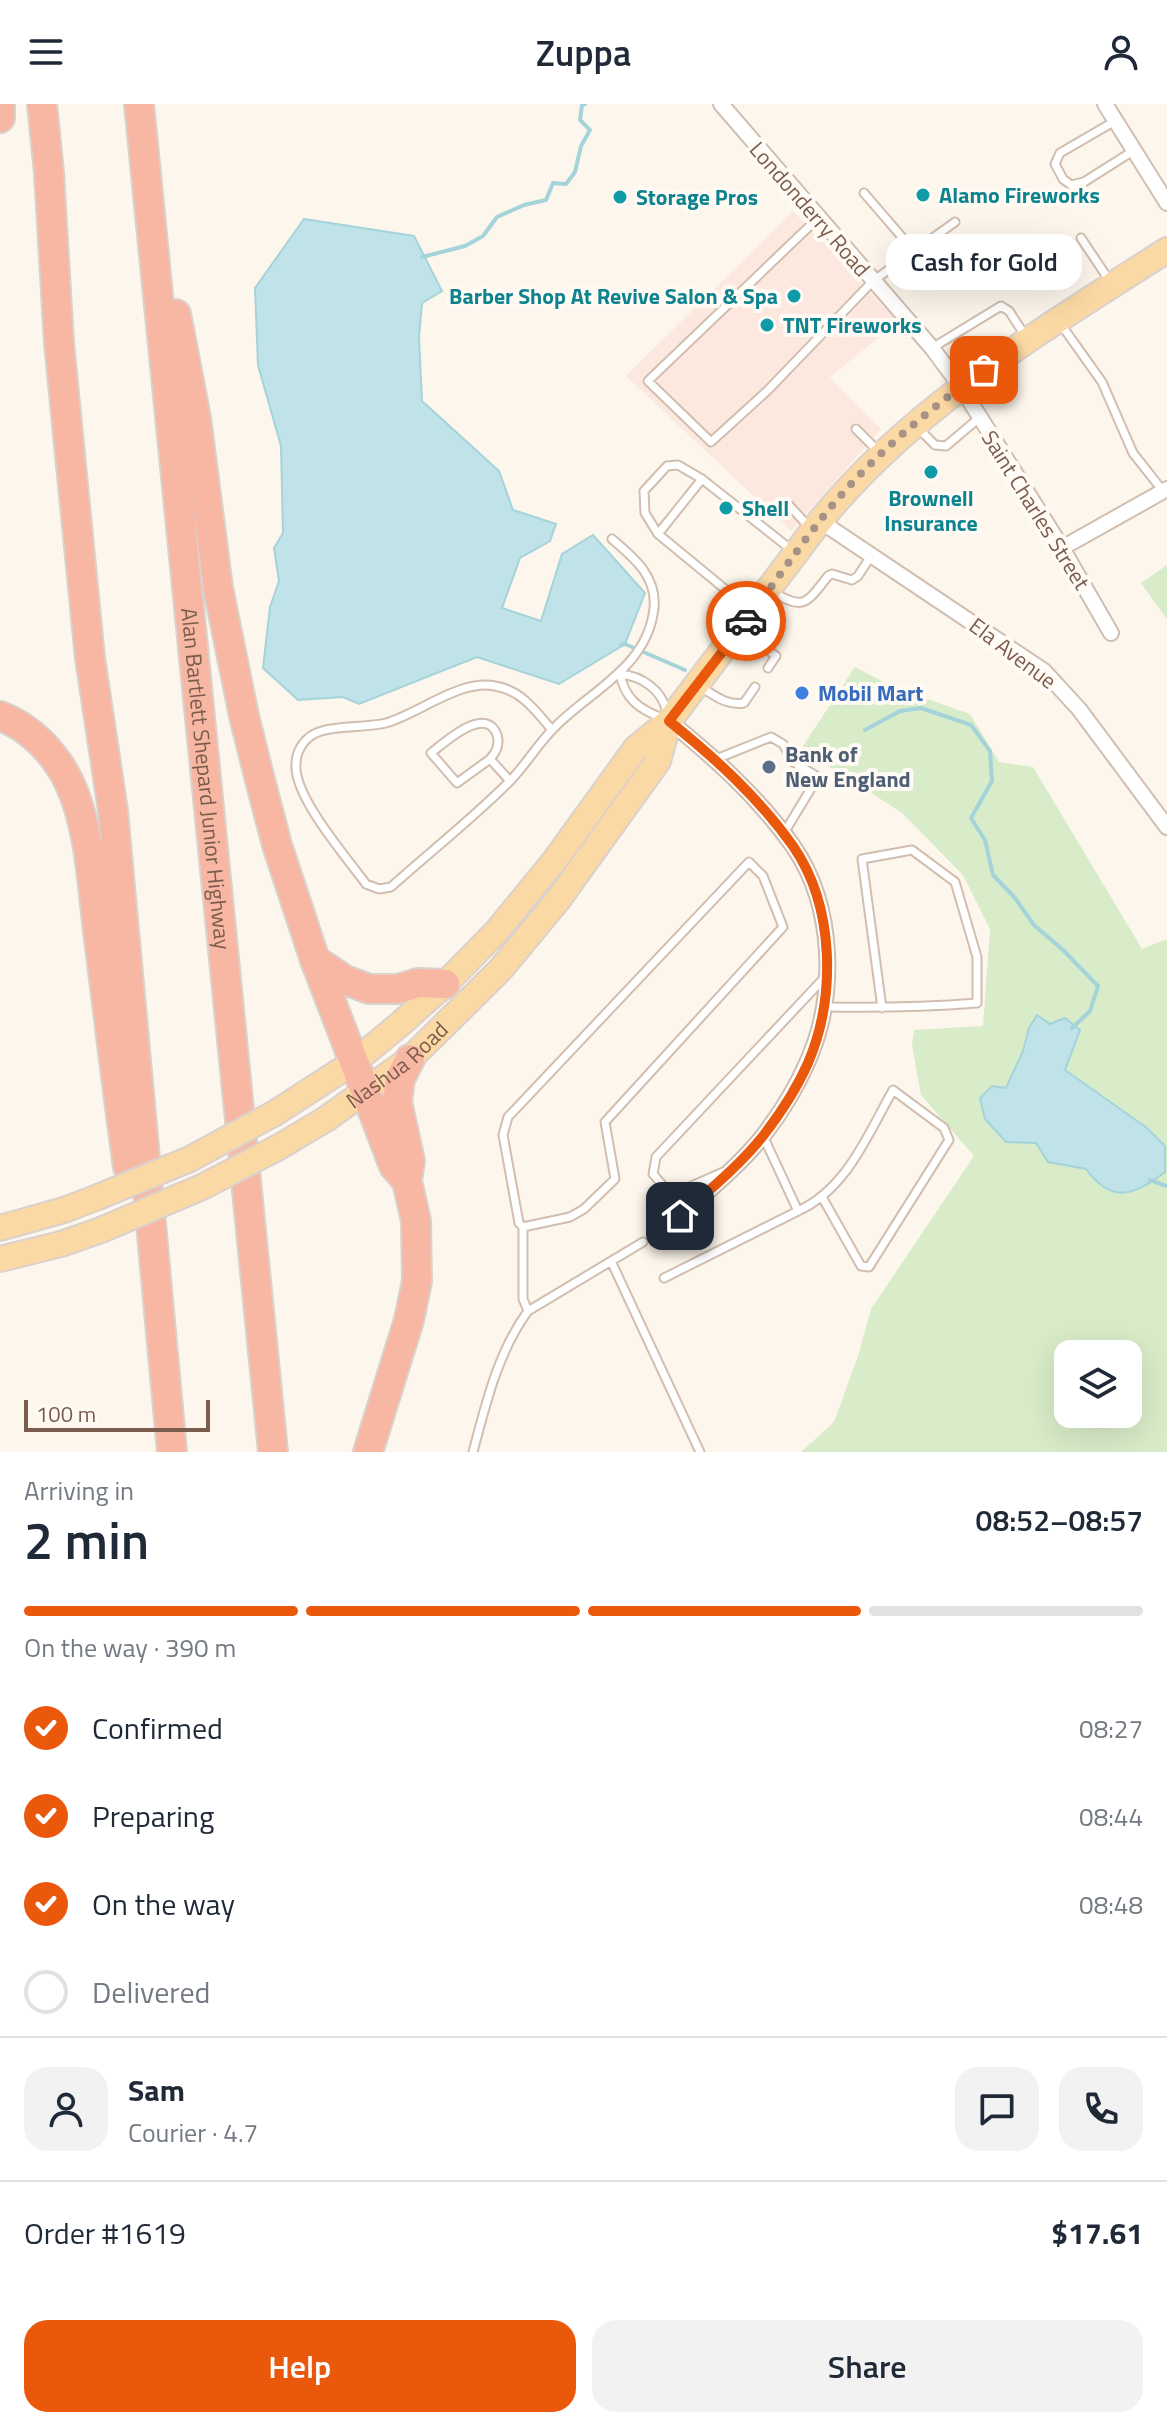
<!DOCTYPE html>
<html lang="en">
<head>
<meta charset="utf-8">
<style>
	:root { --surface:#fff; --page:#f2f2f3; --text:#1f2937; --muted:#747a83; --line:#e0e1e3; --accent:#ea580c }
	body { margin:0; font-family:"Titillium Web",sans-serif; background:var(--page); color:var(--text); height:100vh; display:flex; flex-direction:column; font-size:30px; white-space:nowrap }
	* { box-sizing:border-box; margin:0 }
	p { font-size:26px; color:var(--muted) }
	.icon { flex:none; width:44px; height:44px; fill:none; stroke:currentColor; stroke-width:2; stroke-linecap:round; stroke-linejoin:round }
	.map { position:relative; height:1348px; overflow:hidden }
	.details { display:flex; flex-direction:column; background:var(--surface); flex:1 }
	.details>* { flex:none }
	.controls { position:absolute; left:1054px; top:1236px; display:grid; gap:16px }
	.controls a { display:grid; place-items:center; width:88px; height:88px; border-radius:16px; background:var(--surface); box-shadow:0 8px 32px #0002; font-size:40px }
	.scale { position:absolute; left:24px; bottom:20px; width:186px; box-sizing:border-box; padding-left:8px; border:4px solid #7a5c4d; border-top:0; font-size:22px; line-height:28px; white-space:nowrap; color:#7a5c4d; -webkit-text-stroke:6px #fffaf3; paint-order:stroke }
	.pin { position:absolute; display:grid; place-items:center; width:68px; height:68px; color:#fff; margin:-34px; border-radius:16px; box-shadow:0 4px 12px #0006 }
	.courier { position:absolute; display:grid; place-items:center; width:80px; height:80px; margin:-40px; border:6px solid #ea580c; border-radius:50%; background:#fff; color:#222; box-shadow:0 2px 10px #0007 }
	.bubble { position:absolute; height:56px; border-radius:24px; background:var(--surface); box-shadow:0 8px 32px #0002; font-size:26px; font-weight:600; line-height:56px; text-align:center }
	.headline em { font-style:normal; font-weight:600 }
	.headline div { display:flex; flex-direction:column-reverse }
	.headline { display:flex; align-items:center; justify-content:space-between; height:136px; padding:0 24px }
	h1 { font-size:52px; font-weight:600; line-height:60px }
	.bar { display:grid; grid-template-columns:repeat(4,1fr); gap:12px 8px; align-content:center; height:96px; padding:0 24px }
	.bar i { height:10px; border-radius:6px; background:var(--line) }
	.bar .on { background:var(--accent) }
	.bar p { grid-column:span 4 }
	.line { display:flex; align-items:center; gap:20px; padding:0 24px; border-top:2px solid var(--line) }
	.line div { flex:1 }
	.round { display:grid; place-items:center; flex:none; width:84px; height:84px; border-radius:24px; background:var(--page) }
	ol { padding:0 24px; list-style:none }
	li { display:flex; align-items:center; gap:24px; height:88px }
	li p { margin-inline-start:auto }
	li .icon { padding:8px; border-radius:50%; background:var(--accent); color:#fff; stroke-width:4 }
	li:last-child { color:var(--muted) }
	li i { width:44px; height:44px; border:4px solid var(--line); border-radius:50% }
	.button { display:flex; gap:16px; margin-top:auto; padding:16px 24px }
	.button a { flex:1; height:92px; border-radius:24px; background:var(--accent); color:#fff; font-size:32px; font-weight:600; line-height:92px; text-align:center }
	.button a+a { background:var(--page); color:var(--text) }
	header { display:flex; justify-content:space-between; align-items:center; height:104px; padding:0 24px; background:var(--surface); font-size:36px; font-weight:600 }
	.map>svg:first-child { display:block }
	.commercial { fill:#fde8e0 }
	.green { fill:#d8ecc9; fill-rule:evenodd }
	.water { fill:#bfe3e8; stroke:#a5d3da; stroke-width:2 }
	.lines { fill:none; stroke-linecap:round; stroke-linejoin:round }
	.stream { stroke:#a5d3da; stroke-width:4 }
	.service-casing { stroke:#d1beb0; stroke-width:11 }
	.minor-casing { stroke:#d1beb0; stroke-width:18 }
	.primary-casing { stroke:#dad1cd; stroke-width:28 }
	.motorway-casing { stroke:#dad1cd; stroke-width:32 }
	.service { stroke:#fff; stroke-width:7 }
	.minor { stroke:#fff; stroke-width:14 }
	.primary { stroke:#fbd9a5; stroke-width:24 }
	.motorway { stroke:#f7b7a3; stroke-width:28 }
	.primary-bridge-casing { stroke:#dad1cd; stroke-width:28; stroke-linecap:butt }
	.primary-bridge { stroke:#fbd9a5; stroke-width:24 }
	.done { stroke:#a89285; stroke-width:8; stroke-dasharray:0 14.4 }
	.route { stroke:#ea580c; stroke-width:10 }
	.culture-dot { fill:#0f9aa8; stroke:#fffaf3; stroke-width:3 }
	.shop-dot { fill:#3f7fe0; stroke:#fffaf3; stroke-width:3 }
	.service-dot { fill:#5c6f8a; stroke:#fffaf3; stroke-width:3 }
	.labels { text-anchor:middle; dominant-baseline:central; stroke-width:8; stroke-linejoin:round; paint-order:stroke }
	.culture-label { font-size:22px; font-weight:bold; fill:#0d838f; stroke:#fffaf3; text-anchor:start }
	.street-label { font-size:22px; fill:#7a5c4d; stroke:#fffaf3 }
	.shop-label { font-size:22px; font-weight:bold; fill:#366cbe; stroke:#fffaf3; text-anchor:start }
	.service-label { font-size:22px; font-weight:bold; fill:#4e5e75; stroke:#fffaf3; text-anchor:start }
</style>
</head>
<body>
<header><svg class="icon" aria-label="menu" viewBox="0 0 24 24"><path d="M4 6h16M4 12h16M4 18h16"/></svg>Zuppa<svg class="icon" aria-label="person" viewBox="0 0 24 24"><circle cx="12" cy="8" r="4"/><path d="M4 21q1-7 8-7t8 7"/></svg></header>
<div class="map">
<svg width="1167" height="1348" viewBox="0 0 1167 1348">
	<rect width="100%" height="100%" fill="#fdf6ec"/>
	<path class="commercial" d="M793,107L898,218L830,273L881,325L791,427L626,272Z"/>
	<path class="green" d="M1167,461V515L1141,479Z
		M855,563L891,582L970,610L999,658L1033,663L1142,845L1167,835V1348H801L834,1318L858,1252L871,1205L974,1052L921,991L912,941L914,926L983,922L990,825L963,771L901,708L801,645ZM1068,1250H1128V1310H1068Z"/>
	<path class="water" d="M304,115L414,132L442,187L422,199L419,233L422,297L499,367L513,406L556,420L550,437L520,454L502,504L541,517L562,450L593,431L645,489L625,540L559,580L477,553L359,600L343,593L298,596L263,564L270,503L279,477L274,444L283,429L281,342L258,261L255,184Z
		M1037,911L1050,920L1065,914L1080,926L1065,966L1147,1024L1165,1042V1068C1135,1091 1112,1101 1086,1065L1048,1058L1036,1039L1006,1038L985,1015L980,994L992,982L1006,984L1023,947L1029,924Z"/>
	<g class="lines">
		<path class="stream" d="M422,153L465,142L483,132L497,113L524,101L546,96L553,79L566,80L575,68L581,42L590,26L580,16L582,1L585,0
			M621,541L625,540L685,566
			M865,626L900,607L921,604L971,621L990,647L992,677L971,714L985,736L993,771L1015,794L1034,821L1063,846L1098,882L1090,907L1072,924
			M1150,1076L1167,1082"/>
		<g class="service-casing">
			<path id="service" d="M1115,17L1060,49L1055,60L1063,75L1071,81L1084,78L1133,47
				M864,89L914,147
				M818,114L648,277L711,338L768,286L873,177L955,118
				M1081,134L1109,176
				M1060,219L1102,278L1133,349L1163,387
				M932,244L1001,202L1009,207L1026,233
				M918,324L935,341L946,342L979,314
				M856,325L879,348
				M787,399L810,424
				M658,430L702,375
				M771,487C804,507 806,500 828,472L832,470L852,476L858,472L871,452
				M748,504L658,430L645,409L644,387L667,362L678,361L702,375L793,447
				M741,527L776,552L768,564
				M620,570C642,572 662,586 667,608
				M620,570C625,595 639,605 662,614
				M699,582C714,591 726,602 744,599L755,583
				M552,626C536,607 521,586 495,582C460,575 420,609 386,619C365,624 331,621 314,630C303,636 296,648 296,660C293,692 347,754 366,780L379,785L391,783C430,748 472,715 509,678C526,661 538,639 556,622C592,586 648,562 654,504C657,472 634,454 612,435
				M490,655L457,679L431,649C444,639 486,600 497,631C500,641 496,648 490,655L510,677
				M716,655L771,633L783,640L793,658L818,673L784,729
				M825,903C876,904 926,903 977,899V853L955,778L912,746L862,755L882,904
				M764,1034L798,1107C847,1085 868,1030 893,986L944,1024L949,1036L869,1163L861,1162L822,1093
				M723,1068L687,1084H665L653,1070L656,1053L825,873
				M523,1123L570,1113L584,1105L615,1075L605,1018L783,823L763,772L749,758L508,1013L503,1031L519,1119L523,1123V1195L528,1207
				M662,1123L680,1112
				M611,1157L700,1348
				M664,1174L798,1107
				M473,1348C486,1299 498,1248 528,1207L643,1138"/>
		</g>
		<g class="minor-casing">
			<path id="minor" d="M721,0L932,244L961,283L1062,444L1111,529
				M1105,0L1167,99
				M820,417L1044,567L1079,605L1167,723
				M1062,444L1167,385
				M669,617C715,654 759,694 793,742C835,803 837,893 807,959C796,984 780,1010 763,1032C739,1062 708,1087 680,1112"/>
		</g>
		<g class="primary-casing">
			<g id="primary">
				<path d="M275,1009L354,958L399,921L445,880L497,827L555,756L636,644L669,617L820,417C914,301 1043,226 1167,146"/>
				<path id="s1" d="M279,1043L326,1015L410,955L500,866L558,796L658,657L669,617"/>
				<path d="M0,1124L64,1106L98,1093"/>
				<path d="M0,1155L61,1140L101,1126"/>
			</g>
		</g>
		<g class="motorway-casing">
			<g id="motorway">
				<path d="M42,0L49,69L59,239L90,554L113,707L172,1348"/>
				<path id="s2" d="M139,0L273,1348"/>
				<path d="M0,14V0"/>
				<path d="M176,210L196,314L218,484L244,612L260,676L277,741L315,856L394,1062L407,1077"/>
				<path d="M0,612C30,623 55,649 69,678C90,723 92,778 98,827C108,906 117,984 128,1063"/>
				<path d="M315,856L345,876L369,885H398L418,879L445,880"/>
				<path d="M368,1348L409,1216L417,1177L416,1117L407,1077L410,1057L397,998L400,975L410,955"/>
			</g>
		</g>
		<use href="#service" class="service"/>
		<use href="#minor" class="minor"/>
		<use href="#primary" class="primary"/>
		<use href="#motorway" class="motorway"/>
		<g class="primary-bridge-casing">
			<path id="primary-bridge" d="M98,1093L190,1055L275,1009
				M101,1126L202,1083L279,1043"/>
		</g>
		<use href="#primary-bridge" class="primary-bridge"/>
	</g>
	<g class="lines">
		<path class="done" d="M746,517C778,475 807,430 842,390C884,342 933,303 984,266"/>
		<path class="route" d="M680,1112C708,1087 739,1062 763,1032C780,1010 797,984 808,959C836,893 835,803 793,742C759,694 715,654 669,617L746,517"/>
	</g>
	<g class="culture-dot">
		<circle cx="923" cy="91" r="8"/>
		<circle cx="620" cy="93" r="8"/>
		<circle cx="794" cy="192" r="8"/>
		<circle cx="767" cy="221" r="8"/>
		<circle cx="931" cy="368" r="8"/>
		<circle cx="726" cy="404" r="8"/>
	</g>
	<circle class="shop-dot" cx="802" cy="589" r="8"/>
	<circle class="service-dot" cx="769" cy="663" r="8"/>
	<g class="labels">
		<g class="culture-label">
			<text x="939" y="91">Alamo Fireworks</text>
			<text x="636" y="93">Storage Pros</text>
			<text x="778" y="192" text-anchor="end">Barber Shop At Revive Salon &amp; Spa</text>
			<text x="783" y="221">TNT Fireworks</text>
			<text x="931" y="394" text-anchor="middle">Brownell<tspan x="931" dy="25">Insurance</tspan></text>
			<text x="742" y="404">Shell</text>
		</g>
		<g class="street-label">
			<text transform="translate(810 105) rotate(49)">Londonderry Road</text>
			<text transform="translate(1036 406) rotate(58)">Saint Charles Street</text>
			<text transform="translate(1013 549) rotate(37)">Ela Avenue</text>
			<text stroke="none"><textPath href="#s2" startOffset="678">Alan Bartlett Shepard Junior Highway</textPath></text>
			<text stroke="none"><textPath href="#s1" startOffset="144">Nashua Road</textPath></text>
		</g>
		<g class="shop-label">
			<text x="818" y="589">Mobil Mart</text>
		</g>
		<g class="service-label">
			<text x="785" y="650">Bank of<tspan x="785" dy="25">New England</tspan></text>
		</g>
	</g>
</svg>
<div class="controls">
<a><svg class="icon" aria-label="layers" viewBox="0 0 24 24"><path d="M12 4l9 5-9 5-9-5zM3 14l9 5 9-5"/></svg></a>
</div>
<div class="scale">100 m</div>
<div class="pin" style="left:984px;top:266px;background:#ea580c"><svg class="icon" aria-label="bag" viewBox="0 0 24 24"><path d="M5 8h14l-1 12H6zM9 8a3 3 0 0 1 6 0"/></svg></div>
<div class="pin" style="left:680px;top:1112px;background:#1f2937"><svg class="icon" aria-label="home" viewBox="0 0 24 24"><path d="M3 11l9-7 9 7M6 9v11h12V9"/></svg></div>
<div class="courier" style="left:746px;top:517px"><svg class="icon" aria-label="car" viewBox="0 0 24 24"><path d="M5 17H2v-5l4-1 3-4h7l3 4 3 1v5h-3M9 17h6M6 11h13"/><circle cx="7" cy="17" r="2"/><circle cx="17" cy="17" r="2"/></svg></div>
<div class="bubble" style="left:886px;top:130px;width:196px">Cash for Gold</div>
</div>
<section class="details">
<div class="headline"><div><h1>2 min</h1><p>Arriving in</p></div><em>08:52–08:57</em></div>
<div class="bar"><i class="on"></i><i class="on"></i><i class="on"></i><i></i><p>On the way · 390 m</p></div>
<ol>
<li><svg class="icon" aria-label="check" viewBox="0 0 24 24"><path d="M5 12l5 5 9-10"/></svg>Confirmed<p>08:27</p></li>
<li><svg class="icon" aria-label="check" viewBox="0 0 24 24"><path d="M5 12l5 5 9-10"/></svg>Preparing<p>08:44</p></li>
<li><svg class="icon" aria-label="check" viewBox="0 0 24 24"><path d="M5 12l5 5 9-10"/></svg>On the way<p>08:48</p></li>
<li><i></i>Delivered</li>
</ol>
<div class="line" style="height:144px"><a class="round"><svg class="icon" aria-label="person" viewBox="0 0 24 24"><circle cx="12" cy="8" r="4"/><path d="M4 21q1-7 8-7t8 7"/></svg></a><div><b>Sam</b><p>Courier · 4.7</p></div><a class="round"><svg class="icon" aria-label="chat" viewBox="0 0 24 24"><path d="M4 5h16v11H9l-5 4z"/></svg></a><a class="round"><svg class="icon" aria-label="phone" viewBox="0 0 24 24"><path d="M5 4h4l2 5-3 2q2 4 5 5l2-3 5 2v4C11 20 4 13 5 4z"/></svg></a></div>
<div class="line" style="height:104px"><div>Order #1619</div><b>$17.61</b></div>
<div class="button"><a>Help</a><a>Share</a></div>
</section>
</body>
</html>
